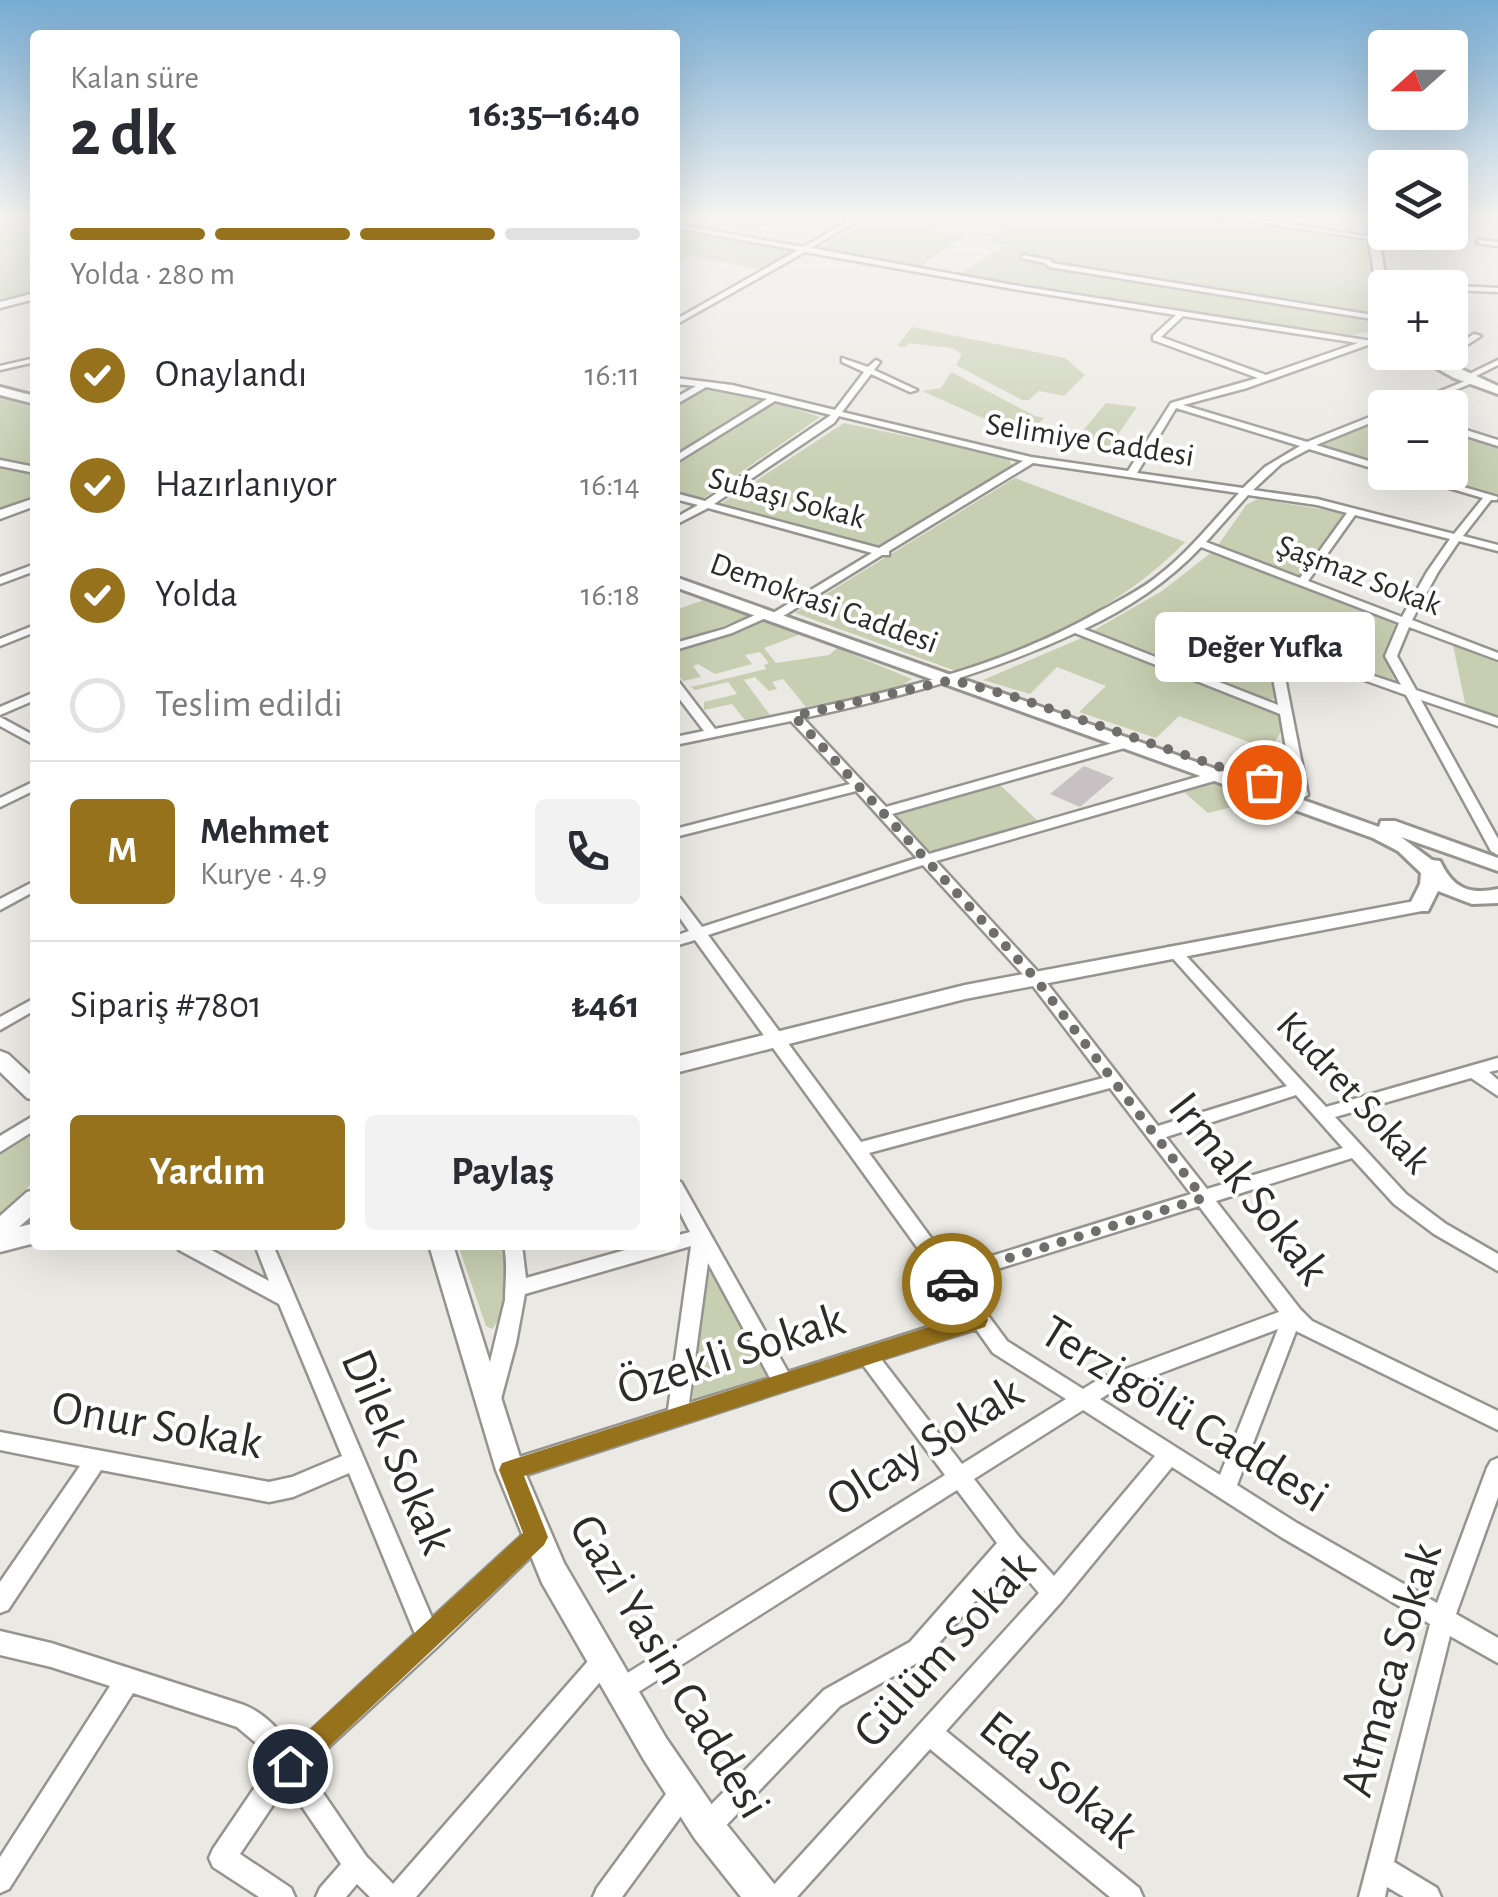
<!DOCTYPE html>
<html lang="tr">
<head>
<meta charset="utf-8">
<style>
	:root { --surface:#fff; --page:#f2f2f3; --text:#2b2b33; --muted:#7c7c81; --line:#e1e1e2; --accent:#97721c }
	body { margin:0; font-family:"Alegreya Sans",sans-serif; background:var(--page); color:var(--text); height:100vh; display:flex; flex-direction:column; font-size:38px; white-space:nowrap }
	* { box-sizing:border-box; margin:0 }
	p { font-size:32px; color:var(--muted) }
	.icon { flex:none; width:55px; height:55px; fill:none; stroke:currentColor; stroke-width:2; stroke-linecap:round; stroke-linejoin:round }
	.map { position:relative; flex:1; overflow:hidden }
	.sheet { position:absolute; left:30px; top:30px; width:650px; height:1220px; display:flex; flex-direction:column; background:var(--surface); border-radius:10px; box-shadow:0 10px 40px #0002 }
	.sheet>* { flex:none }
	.needle { width:65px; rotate:249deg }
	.tools { position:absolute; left:1368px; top:30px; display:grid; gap:20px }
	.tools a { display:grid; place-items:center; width:100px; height:100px; border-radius:10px; background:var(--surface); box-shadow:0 10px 40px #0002; font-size:50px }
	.pin { position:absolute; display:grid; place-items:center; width:85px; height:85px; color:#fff; margin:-42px; border:5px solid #fff; border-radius:50%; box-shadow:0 2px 10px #0007 }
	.courier { position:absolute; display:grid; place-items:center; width:100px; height:100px; margin:-50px; border:8px solid #97721c; border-radius:50%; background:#fff; color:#222; box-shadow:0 2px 12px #0007 }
	.bubble { position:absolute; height:70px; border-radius:10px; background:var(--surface); box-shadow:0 10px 40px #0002; font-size:32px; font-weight:700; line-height:70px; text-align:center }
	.head em { font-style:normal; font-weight:700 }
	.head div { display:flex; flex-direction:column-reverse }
	.head { display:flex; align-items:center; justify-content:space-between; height:170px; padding:0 40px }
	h1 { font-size:65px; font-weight:700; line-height:75px }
	.bar { display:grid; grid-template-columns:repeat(4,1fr); gap:15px 10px; align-content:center; height:120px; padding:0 40px }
	.bar i { height:12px; border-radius:8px; background:var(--line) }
	.bar .active { background:var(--accent) }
	.bar p { grid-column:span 4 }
	.line { display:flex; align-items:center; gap:25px; padding:0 40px; border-top:2px solid var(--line) }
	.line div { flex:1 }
	.round { display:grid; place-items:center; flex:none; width:105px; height:105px; border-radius:10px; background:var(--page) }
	ol { padding:0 40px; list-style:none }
	li { display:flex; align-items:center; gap:30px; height:110px }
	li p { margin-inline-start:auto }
	li .icon { padding:10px; border-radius:50%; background:var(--accent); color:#fff; stroke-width:4 }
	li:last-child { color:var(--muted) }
	li i { width:55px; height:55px; border:5px solid var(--line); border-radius:50% }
	.primary-button { display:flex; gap:20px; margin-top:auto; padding:20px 40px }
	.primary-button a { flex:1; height:115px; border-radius:10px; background:var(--accent); color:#fff; font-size:40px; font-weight:700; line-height:115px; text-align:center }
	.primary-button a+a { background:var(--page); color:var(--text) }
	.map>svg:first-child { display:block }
	.green { fill:#c7ceb1 }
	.building { fill:#c8c1c3 }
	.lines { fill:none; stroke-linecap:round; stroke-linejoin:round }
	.minor-casing { stroke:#96948f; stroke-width:5 }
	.tertiary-casing { stroke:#96948f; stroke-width:5 }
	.secondary-casing { stroke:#96948f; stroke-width:6 }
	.minor { fill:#fff; fill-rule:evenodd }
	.tertiary { fill:#fff; fill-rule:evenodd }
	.secondary { fill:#fff; fill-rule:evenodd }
	.route { fill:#97721c }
	.done { stroke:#706e6b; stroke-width:10; stroke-dasharray:0 18 }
	.labels { text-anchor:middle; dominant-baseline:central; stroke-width:8; stroke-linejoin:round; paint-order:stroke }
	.far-street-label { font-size:32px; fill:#2d2c2a; stroke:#fff }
	.street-label { font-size:40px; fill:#2d2c2a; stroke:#fff }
	.near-street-label { font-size:48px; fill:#2d2c2a; stroke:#fff }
</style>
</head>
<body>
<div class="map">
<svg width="1498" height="1897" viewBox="0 0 1498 1897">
	<rect width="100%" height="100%" fill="#ebe9e3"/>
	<path class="green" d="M0,214H35V292L0,301Z
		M1016,214H1198L1360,239L1366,245L1377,316L1055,265L1049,260L1043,265L1368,318L1384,330L1344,336L960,274L1005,245L984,240L992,239Z
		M874,218L963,236L920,267L821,248Z
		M675,227L797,250V251L761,270L690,255L675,263Z
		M912,327L1065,358L1085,375L1064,396L1039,391L1029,400H1022L956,365L962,354L952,348L909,343L905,347L897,346Z
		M951,372L1035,416L1044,418L1025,437L922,391L941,388Z
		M703,389L767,401L675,456V404Z
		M0,398L35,408V467L0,459Z
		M773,402L820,417L701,500L675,494V464Z
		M1106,403L1137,407L1110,446L1075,440Z
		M1385,418V467L1315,448Z
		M844,423L992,454L1009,460L1013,466L884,547L719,505Z
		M1450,431L1498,445V498L1405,473L1450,472Z
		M0,466L35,474V498L0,511Z
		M1015,478L1185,542C1123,606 1040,644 956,671L795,613Z
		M1258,499L1345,513L1300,578L1216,548L1247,504Z
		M1212,552L1396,623L1383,654L1396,684L1283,639L1269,638L1277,698L1267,700L1091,632L1162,591Z
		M704,600L751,616L675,643V610Z
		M766,621L801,634L764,648L776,663L829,655L837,648L912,679L896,689L806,707L783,679L772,682L777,689L769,691L755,677L744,680L770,715L745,720L732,704L704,710V702L737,694L728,682L695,690L691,687L766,669L764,665L769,663L760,652L745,655L752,664L715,674L698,664L693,666L701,677L683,681L675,671V651Z
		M1084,637L1276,713L1281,719L1282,730L1270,750L1179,716L1156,738L1079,712L1106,686L1057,667L1030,694L983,680Z
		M1453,645L1498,663V719L1466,708Z
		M1211,783L1216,784L1262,800L1208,813L1184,792Z
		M999,784L1038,821L936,851L923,850L894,818L896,813Z
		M35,1130V1180L0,1216V1153Z
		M458,1245H501C509,1267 509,1312 492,1329L486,1326Z
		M705,1269L713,1275L767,1374L761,1382L692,1405Z"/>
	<path class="building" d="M1084,766L1114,778L1080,807L1050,794Z"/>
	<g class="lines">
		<g class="minor-casing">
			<path id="minor" d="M861,214H869L811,248L1013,285L1385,343V347L1368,345L1247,388L1183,405L1307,442L1385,411V417L1316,445L1385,466V472L1309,449L1281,464L1253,490L1317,499L1454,534L1483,498L1395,472H1412L1498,497L1497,500H1491L1463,536L1498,545V551L1459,541L1438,572L1412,620L1498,653V660L1409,627L1397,656L1416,690L1498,718V726L1421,700L1498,839V855L1491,851L1406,695L1333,669L1279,647L1308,795L1301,799L1294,795L1280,714L1075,633C987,674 897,698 803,718L886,807L1120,741H1128L1130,744L1128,747L892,814L929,854L1211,773H1221L1222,776L1221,779L936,861L1040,974L1158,1126L1287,1086L1168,953L1165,950L1168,947H1178L1326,1107L1498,1058V1070L1489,1072L1498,1080V1096L1471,1078L1335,1117L1406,1194L1446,1224L1498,1254V1271L1434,1234L1394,1204L1352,1158L1216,1201L1300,1309L1312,1321L1498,1411V1430L1296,1331L1237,1485L1297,1523L1437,1603L1487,1468L1491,1461L1498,1458V1497L1456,1614L1498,1638V1663L1450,1636L1394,1862L1437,1888L1441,1897H1404L1387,1887L1385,1897H1359L1430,1624L1281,1537L1172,1467L1062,1601L946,1731L1139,1888L1143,1897H1110L930,1749L797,1897H767L771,1888L1039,1593L1011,1560L926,1658L840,1706L716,1836L707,1840L698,1836L694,1827L698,1818L824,1690L910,1642L997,1543L957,1490L629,1698L621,1702L613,1698L609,1690L613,1682L945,1475L863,1365L510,1480L503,1477L499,1470L503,1463L510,1460L668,1410L691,1246L525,1294L516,1343L501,1399L498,1405L491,1408L484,1405L481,1399L505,1300C505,1282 508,1265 504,1245H522L526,1278L643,1245H675V1236L690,1232L675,1203V1180L681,1182L788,1372L966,1315L695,940L675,946V936L689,931L675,911V896L680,898L702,927L917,858L856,791L675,837V829L850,784L791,721L675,745V737L704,731L675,693V681L679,682L715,729C846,701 982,679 1100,611C1120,600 1141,590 1159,575C1189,552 1213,521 1239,493L1033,463L889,551V555H882L780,618L776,619L770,616L732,633L675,650V643L724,629L764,611L773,613L872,553L708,508L675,525V518L698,505L675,499V493L705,501L831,415L775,401L675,463V456L767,399L706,387L675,405V398L696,386L675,384V378L732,385L835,410L864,372L842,362V358L868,367L876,360L880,362L874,370L917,390L910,392L871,374L842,412L1031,457L1128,471L1171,403L1258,378L1153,340V336L1176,315L1013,289L805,252L675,325V320L798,250L675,228V224L803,247ZM1183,316L1358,343L1266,375L1161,337ZM1176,408L1300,446L1265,467L1243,488L1137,473ZM839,416L1023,461L879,548L714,504L834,423ZM1248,495L1317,505L1347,513L1300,578L1206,542ZM1355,515L1450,539L1427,572L1402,617L1308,581ZM1201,547L1399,623L1385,656L1401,685L1341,665L1278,639L1267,646L1278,705L1084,629C1127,609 1168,582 1201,547ZM923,865L1030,982L1103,1078L861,1142L708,935ZM1110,1088L1191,1194L953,1268L869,1153ZM1296,1095L1343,1148L1207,1189L1166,1137ZM1199,1206L1279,1312L1099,1379L1083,1389L1007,1341L962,1280ZM708,1263L770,1378L689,1403ZM976,1329L993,1353L1066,1399L962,1464L881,1359ZM1278,1329L1220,1475L1100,1399L1113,1391ZM1083,1410L1155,1456L1054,1576L1019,1537L974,1479Z
				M1205,214H1224L1377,238L1374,240Z
				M1490,214H1496L1498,226L1496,225Z
				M1479,240L1498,242V246L1477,243Z
				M1023,255L1050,260L1052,263L1385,317V321L1049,267L1045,263L1021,258Z
				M1379,282L1498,288V292L1450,290V288L1382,286Z
				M1474,334L1481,336L1453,354L1446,352H1450V349Z
				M35,358V362L0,370V366Z
				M1498,360V365L1468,380L1461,378Z
				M1470,379L1477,381L1412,408H1399Z
				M1450,425L1498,440V446L1450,431Z
				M0,460L35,467V473L0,466Z
				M35,564V571L0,584V577Z
				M35,625V632L0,646V639Z
				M35,692V700L0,715V707Z
				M0,717L35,736V745L0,726Z
				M35,781V790L0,807V798Z
				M35,881V891L0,910V899Z
				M35,998V1010L0,1030V1017Z
				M35,1115V1130L0,1152V1136Z
				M177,1245H202L269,1281L255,1245H273L432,1618L528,1530L536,1527L544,1530L547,1537L544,1544L437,1647L306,1768L366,1856L393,1884L596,1652L604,1648L612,1652L616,1660L612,1668L416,1897H370L357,1884L346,1897H316L320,1888L341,1864L288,1786L279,1796L240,1854L291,1888L295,1897H259L213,1867L209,1858L213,1849L261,1778L274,1765L263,1749L237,1727L133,1693L9,1889L0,1893V1857L110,1686L51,1667L0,1655V1631L51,1643L244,1705C264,1713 280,1730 292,1748L415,1634L349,1473L293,1497L269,1502L101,1470L8,1610L0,1613V1582L80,1466L0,1450V1432L269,1482L292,1477L342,1456L279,1304L179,1250Z
				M683,1780L692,1783L695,1792L692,1801L622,1897H593L597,1888L674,1783Z"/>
		</g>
		<g class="tertiary-casing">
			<path id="tertiary" d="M35,293V299L0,308V302Z
				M35,498V506L0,519V510Z
				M1420,900L1427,902L1430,906L1427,910L965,999L675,1073V1057L965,985Z
				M0,1051L8,1054L35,1079V1100L27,1098L0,1072Z
				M35,1190V1213L19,1227L35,1223V1243L0,1252V1216L27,1192Z
				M429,1245H453L524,1470L564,1563L666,1738L719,1815L775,1885L780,1897H741L695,1839L644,1760L542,1583L496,1470Z"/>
		</g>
		<g class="secondary-casing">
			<path id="secondary" d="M1365,214H1375L1387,288L1385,309L1379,306Z
				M1408,352H1424L1498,386V394L1454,378Z
				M0,387L35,396V404L0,395Z
				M675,577L1379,827L1381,821H1395L1498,858V871L1401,837L1432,860L1440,861C1453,888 1468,895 1498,889V903L1472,904L1438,891L1428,911H1412L1409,906L1420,884L1421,873L1398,851L1373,838L675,587Z"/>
		</g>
		<use href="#minor" class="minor"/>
		<use href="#tertiary" class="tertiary"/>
		<use href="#secondary" class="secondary"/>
	</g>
	<linearGradient id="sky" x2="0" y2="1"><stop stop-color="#77abd2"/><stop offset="0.45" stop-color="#f6f5f2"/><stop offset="1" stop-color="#f6f5f2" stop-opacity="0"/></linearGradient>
	<rect width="1498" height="480" fill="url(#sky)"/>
	<path class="route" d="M952,1274L959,1277L985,1314L988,1320L985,1327L524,1476L548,1537L544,1545L299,1775L290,1779L281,1775L277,1766L281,1756L523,1533L499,1470L502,1463L963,1316L941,1283Z"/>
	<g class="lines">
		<path class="done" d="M952,1283L948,1277L1203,1198L1035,978L794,716L952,680L1015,697L1264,782"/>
	</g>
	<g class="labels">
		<g class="far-street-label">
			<text transform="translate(1090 440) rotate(9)">Selimiye Caddesi</text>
			<text transform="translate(787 498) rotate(15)">Subaşı Sokak</text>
			<text transform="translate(1359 575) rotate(21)">Şaşmaz Sokak</text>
			<text transform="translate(824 603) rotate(20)">Demokrasi Caddesi</text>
		</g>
		<g class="street-label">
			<text transform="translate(1353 1093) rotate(47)">Kudret Sokak</text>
		</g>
		<g class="near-street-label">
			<text transform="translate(1248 1189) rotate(52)">Irmak Sokak</text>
			<text transform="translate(731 1355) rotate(-18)">Özekli Sokak</text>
			<text transform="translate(1184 1415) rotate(32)">Terzigölü Caddesi</text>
			<text transform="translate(157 1426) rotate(10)">Onur Sokak</text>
			<text transform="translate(925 1447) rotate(-32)">Olcay Sokak</text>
			<text transform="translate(396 1452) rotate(67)">Dilek Sokak</text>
			<text transform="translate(945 1650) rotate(-48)">Gülüm Sokak</text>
			<text transform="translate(669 1667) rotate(59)">Gazi Yasin Caddesi</text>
			<text transform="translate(1392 1670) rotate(-74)">Atmaca Sokak</text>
			<text transform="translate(1058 1780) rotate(39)">Eda Sokak</text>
		</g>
	</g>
</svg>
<div class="tools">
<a><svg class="needle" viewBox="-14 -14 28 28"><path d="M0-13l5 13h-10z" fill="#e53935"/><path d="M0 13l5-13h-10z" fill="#7c7c81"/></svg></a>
<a><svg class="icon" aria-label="layers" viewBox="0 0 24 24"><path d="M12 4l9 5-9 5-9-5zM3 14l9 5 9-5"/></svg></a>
<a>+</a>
<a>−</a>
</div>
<div class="pin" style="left:1264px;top:782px;background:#ea580c"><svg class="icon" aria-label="bag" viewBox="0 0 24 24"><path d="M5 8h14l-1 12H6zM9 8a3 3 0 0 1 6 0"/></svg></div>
<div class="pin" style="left:290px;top:1766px;background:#1f2937"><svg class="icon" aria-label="home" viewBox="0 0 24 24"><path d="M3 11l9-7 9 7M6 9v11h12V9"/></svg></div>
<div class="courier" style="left:952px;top:1283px"><svg class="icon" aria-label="car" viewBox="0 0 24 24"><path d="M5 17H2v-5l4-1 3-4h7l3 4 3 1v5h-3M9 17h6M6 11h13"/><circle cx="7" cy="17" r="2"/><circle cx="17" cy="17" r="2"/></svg></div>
<div class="bubble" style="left:1155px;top:612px;width:220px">Değer Yufka</div>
<section class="sheet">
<div class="head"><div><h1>2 dk</h1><p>Kalan süre</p></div><em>16:35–16:40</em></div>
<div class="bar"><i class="active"></i><i class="active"></i><i class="active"></i><i></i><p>Yolda · 280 m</p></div>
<ol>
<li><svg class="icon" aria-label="check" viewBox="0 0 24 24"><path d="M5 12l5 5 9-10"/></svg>Onaylandı<p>16:11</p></li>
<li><svg class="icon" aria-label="check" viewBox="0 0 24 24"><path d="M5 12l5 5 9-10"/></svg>Hazırlanıyor<p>16:14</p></li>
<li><svg class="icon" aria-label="check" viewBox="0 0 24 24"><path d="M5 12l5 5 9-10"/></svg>Yolda<p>16:18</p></li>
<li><i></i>Teslim edildi</li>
</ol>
<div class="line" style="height:180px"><b class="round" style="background:var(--accent);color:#fff">M</b><div><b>Mehmet</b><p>Kurye · 4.9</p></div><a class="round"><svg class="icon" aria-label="phone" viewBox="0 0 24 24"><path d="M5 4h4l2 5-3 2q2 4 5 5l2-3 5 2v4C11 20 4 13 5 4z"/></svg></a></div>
<div class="line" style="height:130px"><div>Sipariş #7801</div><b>₺461</b></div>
<div class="primary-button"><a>Yardım</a><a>Paylaş</a></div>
</section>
</div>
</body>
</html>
